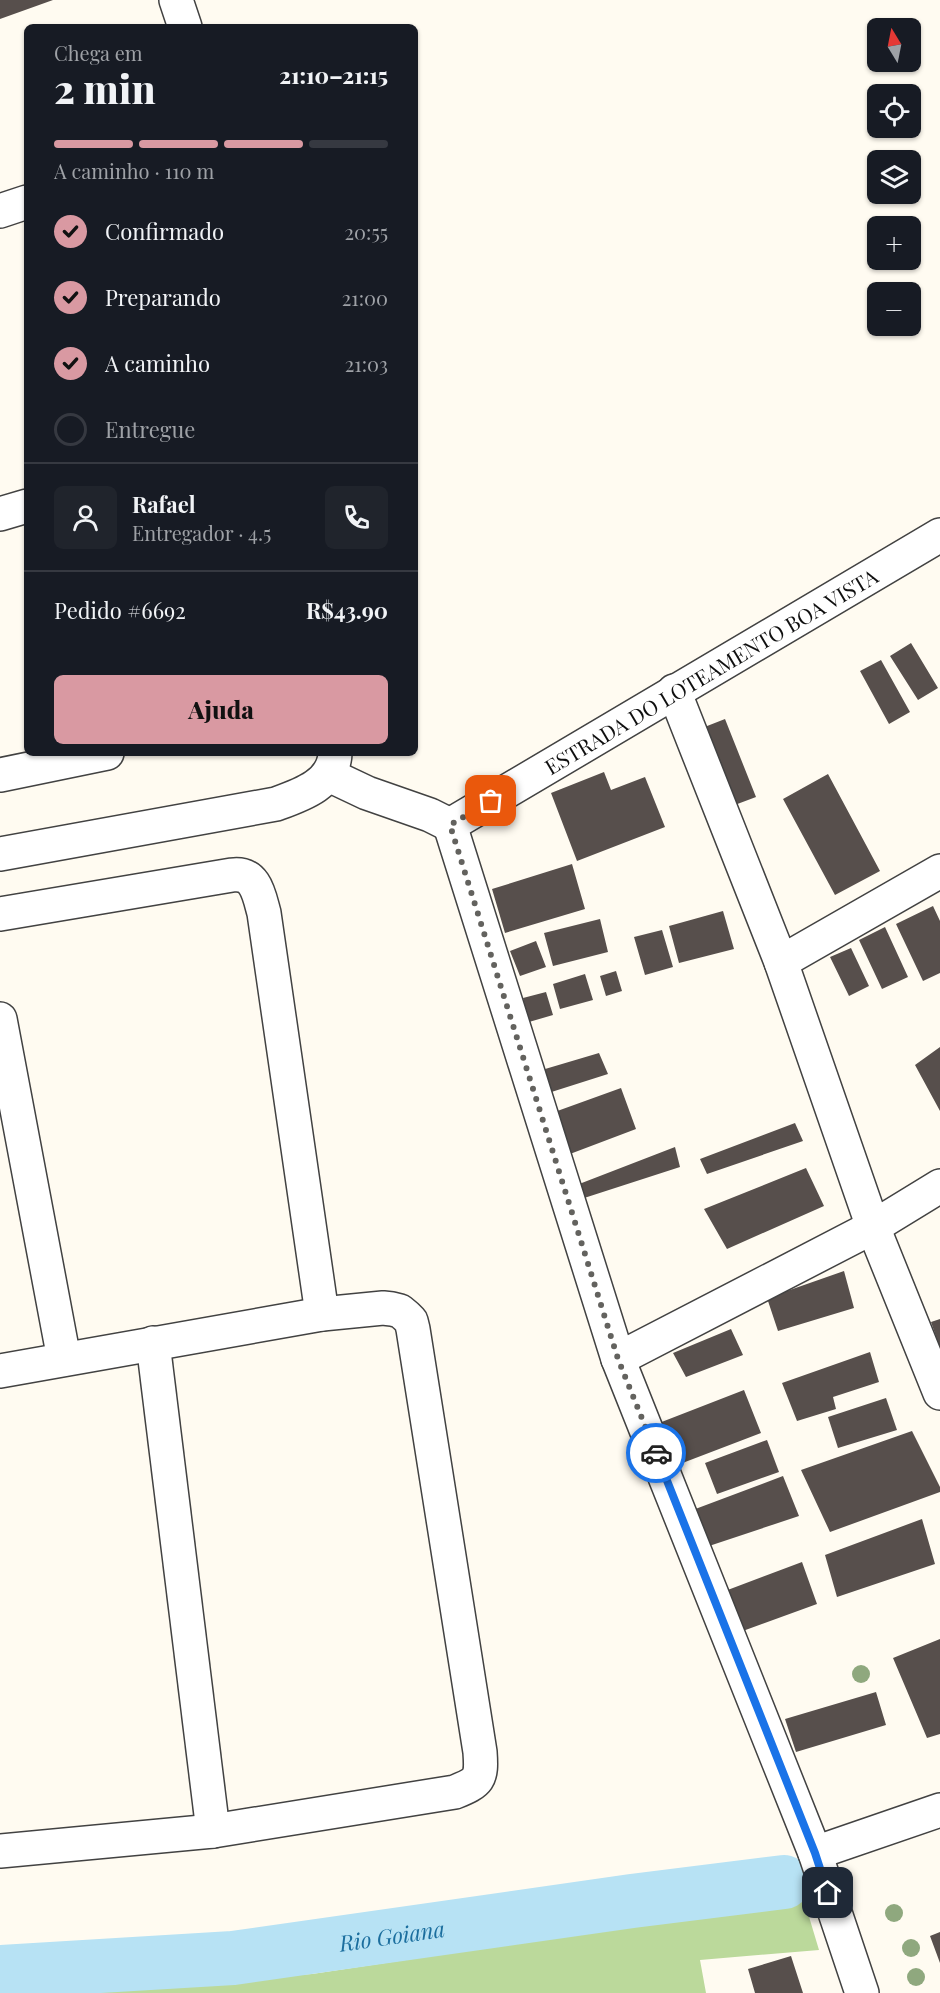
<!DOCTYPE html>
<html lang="pt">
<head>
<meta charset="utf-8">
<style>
	:root { --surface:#171b24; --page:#20242c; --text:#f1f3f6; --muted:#9ea1a6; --line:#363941; --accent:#d999a2 }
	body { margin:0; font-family:"Playfair Display",serif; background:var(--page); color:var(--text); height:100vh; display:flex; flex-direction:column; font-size:22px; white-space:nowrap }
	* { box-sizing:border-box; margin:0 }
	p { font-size:20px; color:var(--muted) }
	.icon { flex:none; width:33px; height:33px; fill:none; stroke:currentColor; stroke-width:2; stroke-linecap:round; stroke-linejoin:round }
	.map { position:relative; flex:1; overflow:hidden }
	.details { position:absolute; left:24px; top:24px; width:394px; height:732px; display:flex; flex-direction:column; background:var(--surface); border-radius:9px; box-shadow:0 2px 4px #0004 }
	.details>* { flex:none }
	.needle { width:39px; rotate:350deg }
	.tools { position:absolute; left:867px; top:18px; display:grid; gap:12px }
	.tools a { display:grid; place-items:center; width:54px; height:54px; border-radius:9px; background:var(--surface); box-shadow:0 2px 4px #0004; font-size:30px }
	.pin { position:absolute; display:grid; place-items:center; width:51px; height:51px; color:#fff; margin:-26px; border-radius:12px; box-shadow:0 3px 9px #0006 }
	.courier { position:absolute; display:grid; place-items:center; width:60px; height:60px; margin:-30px; border:4px solid #1a73e8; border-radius:50%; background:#fff; color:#222; box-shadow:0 2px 8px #0007 }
	.headline em { font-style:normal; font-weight:800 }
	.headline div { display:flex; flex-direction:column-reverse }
	.headline { display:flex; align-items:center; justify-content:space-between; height:102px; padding:0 30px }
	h1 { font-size:39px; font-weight:800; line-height:45px }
	.bar { display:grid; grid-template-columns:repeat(4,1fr); gap:9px 6px; align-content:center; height:72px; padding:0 30px }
	.bar i { height:8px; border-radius:4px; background:var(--line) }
	.bar .active { background:var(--accent) }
	.bar p { grid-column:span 4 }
	.line { display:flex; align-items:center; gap:15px; padding:0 30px; border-top:2px solid var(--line) }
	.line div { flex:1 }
	.round { display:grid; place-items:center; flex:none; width:63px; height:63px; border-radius:9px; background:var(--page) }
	ol { padding:0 30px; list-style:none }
	li { display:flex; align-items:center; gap:18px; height:66px }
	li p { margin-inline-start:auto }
	li .icon { padding:6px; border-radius:50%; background:var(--accent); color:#111; stroke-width:4 }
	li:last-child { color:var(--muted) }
	li i { width:33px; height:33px; border:3px solid var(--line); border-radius:50% }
	.primary-button { display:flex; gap:12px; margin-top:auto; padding:12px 30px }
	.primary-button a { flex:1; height:69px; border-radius:9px; background:var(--accent); color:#111; font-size:24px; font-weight:800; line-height:69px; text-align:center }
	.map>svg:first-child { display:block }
	.forest { fill:#bbd99b }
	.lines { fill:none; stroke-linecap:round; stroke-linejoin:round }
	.river { stroke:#b7e2f4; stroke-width:54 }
	.building { fill:#574f4c }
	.minor-casing { stroke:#424242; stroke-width:36 }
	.minor { stroke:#fff; stroke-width:33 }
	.tree { fill:#8fa87e }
	.done { stroke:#63625e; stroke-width:6; stroke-dasharray:0 10.8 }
	.route { stroke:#1a73e8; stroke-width:8 }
	.labels { text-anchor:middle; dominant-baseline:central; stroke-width:6; stroke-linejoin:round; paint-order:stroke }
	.street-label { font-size:21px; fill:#0f0f0f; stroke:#fff }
	.water-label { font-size:22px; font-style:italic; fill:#1b6e9e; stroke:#fff }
</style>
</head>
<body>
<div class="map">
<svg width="940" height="1993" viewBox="0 0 940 1993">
	<rect width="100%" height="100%" fill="#fffbf1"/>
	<path class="forest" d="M804,1900L819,1950L700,1960L706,1993H41L312,1974Z"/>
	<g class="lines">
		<path class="river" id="s1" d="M0,1972L233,1958L632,1901L784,1882"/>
	</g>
	<path class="building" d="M0,0H53L0,19Z
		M911,643L938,688L918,700L890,656Z
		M881,660L910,712L889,724L860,671Z
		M725,719L756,797L732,806L702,728Z
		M604,772L611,790L645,777L665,827L577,861L551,793Z
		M828,774L880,871L835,895L783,799Z
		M572,864L585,909L505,933L492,889Z
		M933,906L940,921V973L923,981L896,924Z
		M723,911L734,949L679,963L669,926Z
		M600,919L608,952L553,966L544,933Z
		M885,927L908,977L882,989L859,940Z
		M662,930L673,967L645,975L634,937Z
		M536,941L546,967L520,976L510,951Z
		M851,948L869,986L849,996L830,957Z
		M616,971L622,991L606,996L600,976Z
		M585,974L593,1000L560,1009L553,984Z
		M546,992L553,1015L529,1022L523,998Z
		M940,1047V1111L915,1065Z
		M599,1053L608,1074L542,1095L535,1072Z
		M621,1088L636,1129L562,1157L549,1114Z
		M795,1123L803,1141L707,1174L700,1159Z
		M675,1147L680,1167L578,1200L574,1186Z
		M806,1168L824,1206L727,1249L704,1209Z
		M844,1271L854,1308L778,1331L767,1298Z
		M940,1319V1348L931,1322Z
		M731,1329L743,1355L686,1377L673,1353Z
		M870,1352L879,1382L833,1397L836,1409L797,1421L782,1383Z
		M744,1390L761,1433L672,1467L659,1423Z
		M886,1398L897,1430L838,1448L828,1417Z
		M912,1431L940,1487V1492L830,1532L801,1470Z
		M767,1440L779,1472L717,1494L705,1463Z
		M783,1476L799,1516L703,1548L690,1511Z
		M922,1519L935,1564L837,1597L825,1555Z
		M802,1562L817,1604L740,1632L725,1591Z
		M940,1639V1734L927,1738L893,1658Z
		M876,1692L886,1725L796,1752L785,1719Z
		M940,1932V1963L930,1936Z
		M791,1956L803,1993H755L748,1969Z"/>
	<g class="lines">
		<g class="minor-casing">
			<g id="minor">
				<path d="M176,0L185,27"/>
				<path d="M0,211L27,202"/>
				<path d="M0,514L27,506"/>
				<path d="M674,691L781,962L873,1227L940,1393"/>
				<path d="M0,775L107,753"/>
				<path d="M329,775L367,793L430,815L450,825"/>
				<path d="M450,825L618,1359L815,1853L862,1993"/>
				<path id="s2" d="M450,825L940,535"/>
				<path d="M0,854L276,804C301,795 334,784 335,753"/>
				<path d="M0,914L232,875C256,872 259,895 264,913L322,1314"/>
				<path d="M781,962L940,871"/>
				<path d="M0,1019L64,1359"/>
				<path d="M153,1343L213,1831"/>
				<path d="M618,1359L873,1227L940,1186"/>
				<path d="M0,1371L322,1314L383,1308L392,1309L400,1311L406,1316L411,1321L413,1329L480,1752C482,1780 479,1782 455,1792L213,1831L0,1851"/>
				<path d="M815,1853L940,1810"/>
			</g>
		</g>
		<use href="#minor" class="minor"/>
	</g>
	<g class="tree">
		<circle cx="861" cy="1674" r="9"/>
		<circle cx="894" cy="1913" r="9"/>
		<circle cx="911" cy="1948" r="9"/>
		<circle cx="916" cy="1977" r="9"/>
	</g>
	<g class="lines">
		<path class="done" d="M491,801L450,825L618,1359L656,1453"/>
		<path class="route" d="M656,1453L815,1853L828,1893"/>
	</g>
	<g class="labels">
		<g class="street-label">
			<text stroke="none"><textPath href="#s2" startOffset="303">ESTRADA DO LOTEAMENTO BOA VISTA</textPath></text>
		</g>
		<g class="water-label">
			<text stroke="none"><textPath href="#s1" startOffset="394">Rio Goiana</textPath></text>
		</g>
	</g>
</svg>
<div class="tools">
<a><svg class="needle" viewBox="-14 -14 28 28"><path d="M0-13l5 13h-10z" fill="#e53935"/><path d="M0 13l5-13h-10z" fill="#9ea1a6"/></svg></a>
<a><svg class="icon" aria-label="locate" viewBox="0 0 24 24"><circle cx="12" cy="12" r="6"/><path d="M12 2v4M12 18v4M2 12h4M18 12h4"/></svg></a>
<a><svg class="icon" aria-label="layers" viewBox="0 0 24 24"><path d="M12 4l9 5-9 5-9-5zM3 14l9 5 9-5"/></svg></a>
<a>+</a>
<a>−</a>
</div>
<div class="pin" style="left:491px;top:801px;background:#ea580c"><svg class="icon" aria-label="bag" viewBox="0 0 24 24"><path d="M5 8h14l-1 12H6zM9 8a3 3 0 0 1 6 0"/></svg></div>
<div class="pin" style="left:828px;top:1893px;background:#1f2937"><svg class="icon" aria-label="home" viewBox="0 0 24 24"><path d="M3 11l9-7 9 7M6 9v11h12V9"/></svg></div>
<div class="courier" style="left:656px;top:1453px"><svg class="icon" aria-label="car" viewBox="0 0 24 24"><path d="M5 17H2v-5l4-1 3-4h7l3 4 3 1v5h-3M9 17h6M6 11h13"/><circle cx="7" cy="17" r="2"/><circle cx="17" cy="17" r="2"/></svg></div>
<section class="details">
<div class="headline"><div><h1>2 min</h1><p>Chega em</p></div><em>21:10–21:15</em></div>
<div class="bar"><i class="active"></i><i class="active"></i><i class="active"></i><i></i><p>A caminho · 110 m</p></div>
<ol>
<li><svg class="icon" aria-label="check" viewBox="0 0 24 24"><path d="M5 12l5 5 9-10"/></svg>Confirmado<p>20:55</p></li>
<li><svg class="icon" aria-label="check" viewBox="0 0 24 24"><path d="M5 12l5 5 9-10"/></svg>Preparando<p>21:00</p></li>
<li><svg class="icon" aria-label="check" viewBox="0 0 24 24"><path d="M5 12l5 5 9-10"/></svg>A caminho<p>21:03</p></li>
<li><i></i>Entregue</li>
</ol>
<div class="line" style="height:108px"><a class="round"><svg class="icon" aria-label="person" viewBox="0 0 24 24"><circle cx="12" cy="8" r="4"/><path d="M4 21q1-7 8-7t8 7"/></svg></a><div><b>Rafael</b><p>Entregador · 4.5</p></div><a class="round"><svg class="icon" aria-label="phone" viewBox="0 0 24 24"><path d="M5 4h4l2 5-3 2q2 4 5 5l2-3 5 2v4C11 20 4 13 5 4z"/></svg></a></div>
<div class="line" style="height:78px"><div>Pedido #6692</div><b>R$43.90</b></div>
<div class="primary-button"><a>Ajuda</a></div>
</section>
</div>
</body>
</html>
